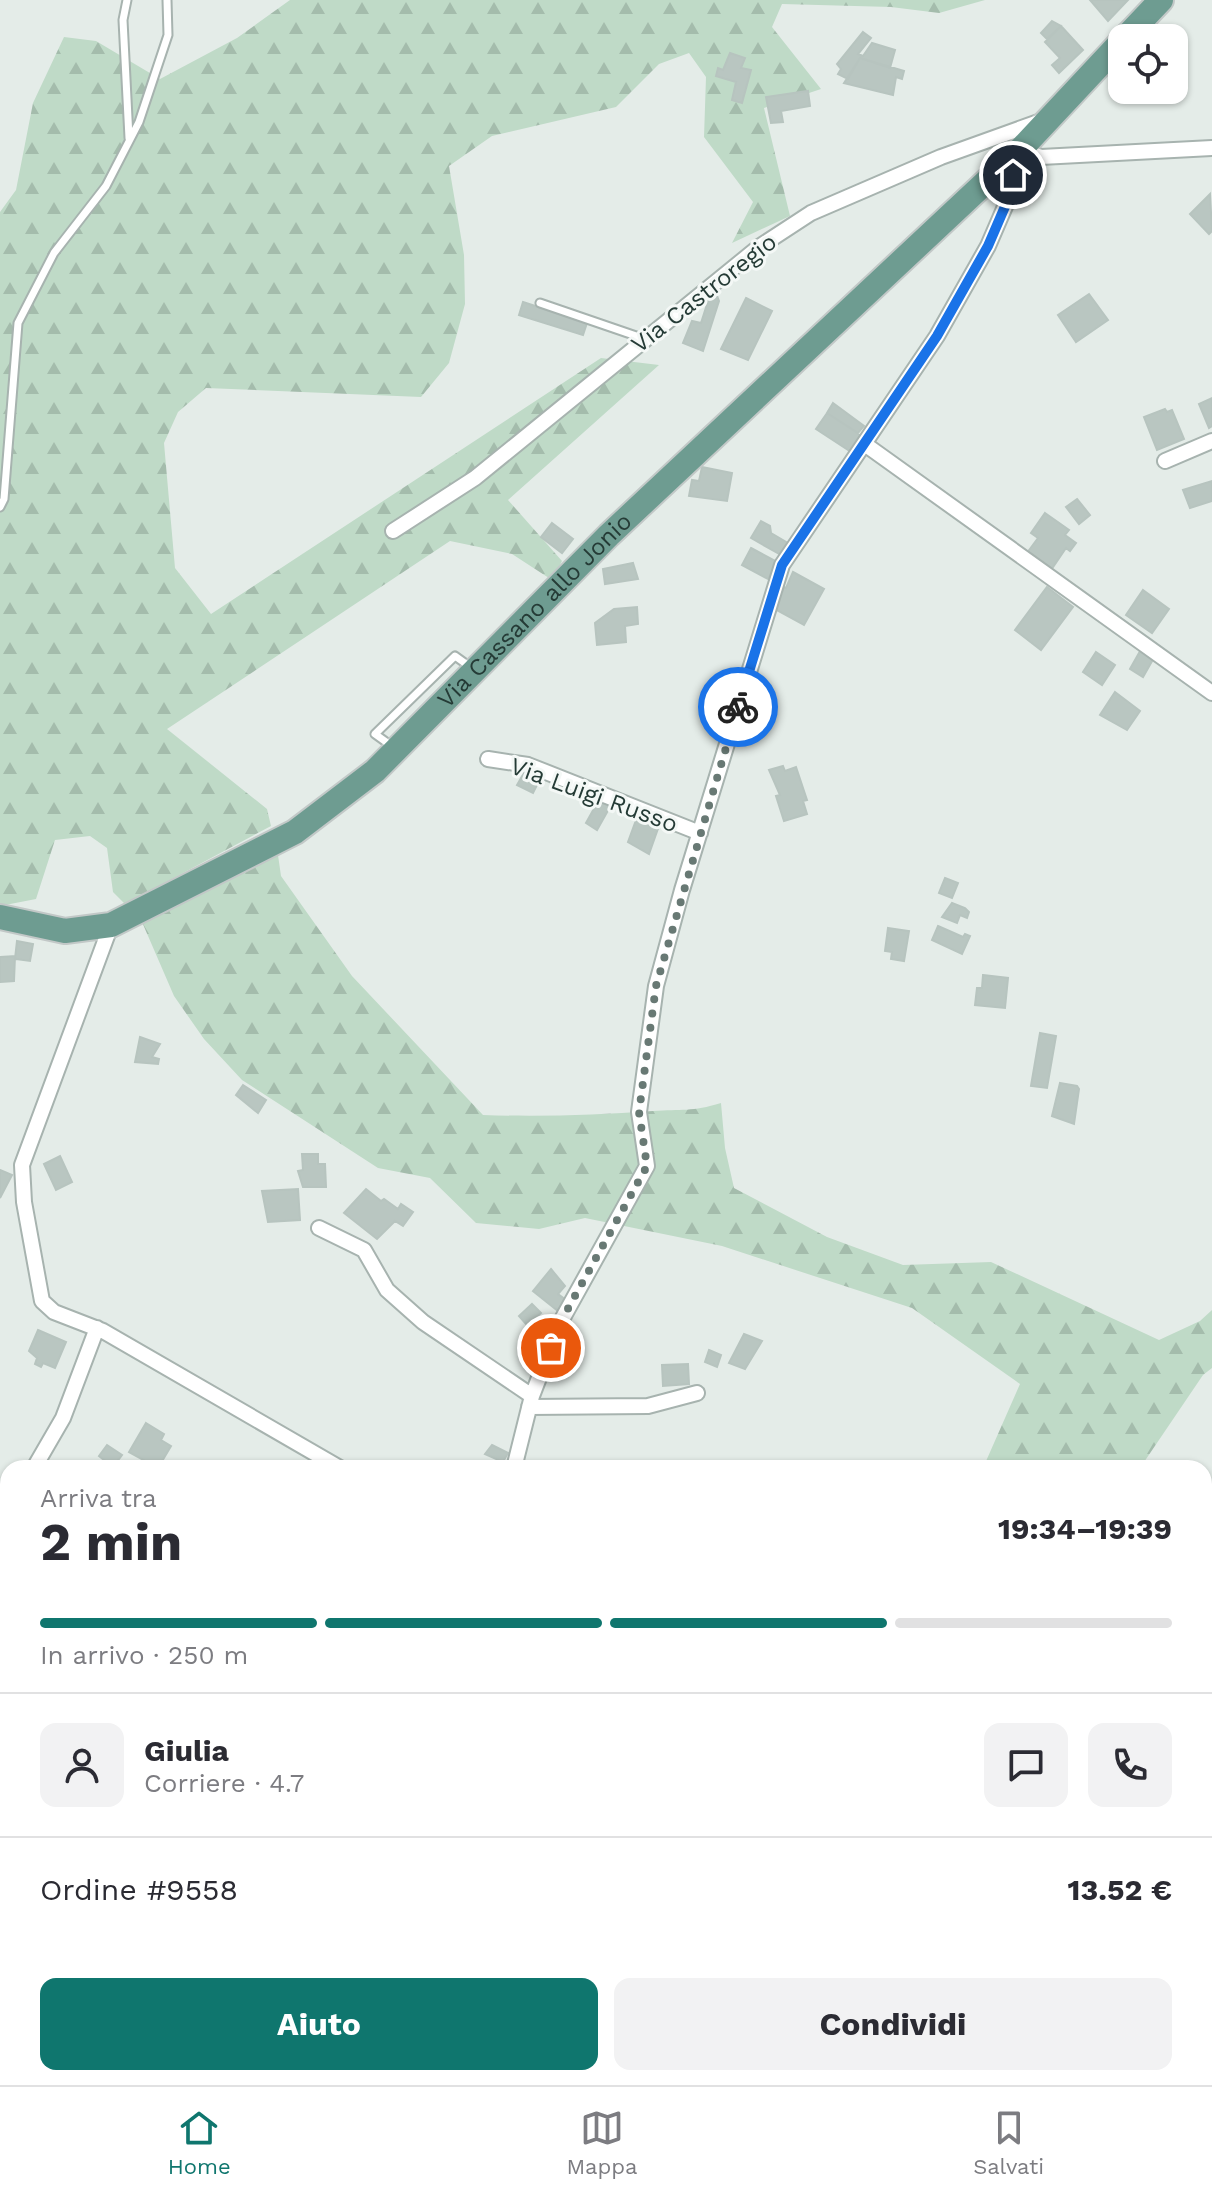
<!DOCTYPE html>
<html lang="it">
<head>
<meta charset="utf-8">
<style>
	:root { --surface:#fff; --page:#f2f2f3; --text:#2b2b33; --muted:#7c7c81; --line:#e1e1e2; --accent:#0f766e }
	body { margin:0; font-family:"Work Sans",sans-serif; background:var(--page); color:var(--text); height:100vh; display:flex; flex-direction:column; font-size:30px; white-space:nowrap }
	* { box-sizing:border-box; margin:0 }
	p { font-size:26px; color:var(--muted) }
	.icon { flex:none; width:44px; height:44px; fill:none; stroke:currentColor; stroke-width:2; stroke-linecap:round; stroke-linejoin:round }
	.map { position:relative; flex:1; overflow:hidden }
	.sheet { position:absolute; left:0px; top:1460px; width:1212px; height:626px; display:flex; flex-direction:column; background:var(--surface); border-radius:24px 24px 0 0; box-shadow:0 2px 6px #0004 }
	.sheet>* { flex:none }
	.fabs { position:absolute; left:1108px; top:24px; display:grid; gap:16px }
	.fabs a { display:grid; place-items:center; width:80px; height:80px; border-radius:16px; background:var(--surface); box-shadow:0 2px 6px #0004; font-size:40px }
	.pin { position:absolute; display:grid; place-items:center; width:68px; height:68px; color:#fff; margin:-34px; border:4px solid #fff; border-radius:50%; box-shadow:0 2px 8px #0007 }
	.courier { position:absolute; display:grid; place-items:center; width:80px; height:80px; margin:-40px; border:6px solid #1a73e8; border-radius:50%; background:#fff; color:#222; box-shadow:0 2px 10px #0007 }
	.head em { font-style:normal; font-weight:700 }
	.head div { display:flex; flex-direction:column-reverse }
	.head { display:flex; align-items:center; justify-content:space-between; height:136px; padding:0 40px }
	h1 { font-size:52px; font-weight:700; line-height:60px }
	.bar { display:grid; grid-template-columns:repeat(4,1fr); gap:12px 8px; align-content:center; height:96px; padding:0 40px }
	.bar i { height:10px; border-radius:6px; background:var(--line) }
	.bar .selected { background:var(--accent) }
	.bar p { grid-column:span 4 }
	.line { display:flex; align-items:center; gap:20px; padding:0 40px; border-top:2px solid var(--line) }
	.line div { flex:1 }
	.round { display:grid; place-items:center; flex:none; width:84px; height:84px; border-radius:16px; background:var(--page) }
	.button { display:flex; gap:16px; margin-top:auto; padding:16px 40px }
	.button a { flex:1; height:92px; border-radius:16px; background:var(--accent); color:#fff; font-size:32px; font-weight:700; line-height:92px; text-align:center }
	.button a+a { background:var(--page); color:var(--text) }
	.menu { display:flex; justify-content:space-around; align-items:center; height:112px; border-top:2px solid var(--line); background:var(--surface); font-size:22px; color:var(--muted) }
	.menu a { display:grid; justify-items:center; gap:4px }
	.menu .selected { color:var(--accent) }
	.map>svg:first-child { display:block }
	.forest { fill:url(#forest-firs) }
	.building { fill:#b9c6c1; stroke:#b7c4bf; stroke-width:2 }
	.lines { fill:none; stroke-linecap:round; stroke-linejoin:round }
	.service-casing { stroke:#a7b3af; stroke-width:11 }
	.minor-casing { stroke:#a7b3af; stroke-width:18 }
	.primary-casing { stroke:#c2c8c7; stroke-width:28 }
	.service { stroke:#fff; stroke-width:7 }
	.minor { stroke:#fff; stroke-width:14 }
	.primary { stroke:#6e9c91; stroke-width:24 }
	.done { stroke:#687974; stroke-width:8; stroke-dasharray:0 14.4 }
	.route { stroke:#1a73e8; stroke-width:10 }
	.labels { text-anchor:middle; dominant-baseline:central; stroke-width:6; stroke-linejoin:round; paint-order:stroke }
	.street-label { font-size:24px; fill:#253b36; stroke:#f4f8f6 }
</style>
</head>
<body>
<div class="map">
<svg width="1212" height="2085" viewBox="0 0 1212 2085">
	<defs>
		<pattern id="forest-firs" width="22" height="20" patternUnits="userSpaceOnUse" patternTransform="scale(2)"><rect width="22" height="20" fill="#bfdac7"/><path d="M5 1l3.5 6h-7zM16 11l3.5 6h-7z" fill="#a4bcac"/></pattern>
	</defs>
	<rect width="100%" height="100%" fill="#e4ece8"/>
	<path class="forest" d="M290,0H985L939,13L891,7L782,4L772,27L821,89L764,108L790,216L732,243L753,202L704,137L706,77L689,53L659,64L616,107L492,136L449,166L464,255L465,304L449,363L421,397L206,388L178,412L164,443L175,568L211,614L601,358L659,365L508,500L562,561L552,580L512,554L450,541L167,729L267,809L271,826L125,904L113,892L107,848L90,836L55,840L36,899L5,905L0,915V212L16,190L33,103L64,37L96,41L160,79L237,38Z
		M278,855L281,876L352,976L483,1115C541,1117 596,1115 653,1111C681,1109 692,1112 721,1103L725,1148L734,1188L827,1237L903,1265L991,1262L1159,1340L1200,1321L1212,1310V1368L1203,1375L1140,1468H983L1020,1384L912,1308L722,1246L585,1218L539,1229L476,1223L430,1178L378,1168L242,1080L204,1039L174,996L142,922Z"/>
	<path class="building" d="M1090,0H1128L1108,21Z
		M1052,21L1061,26L1047,39L1041,33Z
		M1061,26L1083,50L1059,73L1052,65L1060,58L1045,42Z
		M863,32L871,38L858,54L863,56L872,43L895,50L890,68L860,58L848,79L838,74L841,69L837,64Z
		M730,53L745,58L741,68L751,70L742,103L732,100L736,82L716,76L718,68L723,70Z
		M860,58L904,71L902,79L896,77L893,95L844,83Z
		M808,91L810,106L781,111L783,122L771,123L766,97Z
		M1210,194L1212,231L1209,234L1190,214Z
		M716,293L719,301L703,351L683,343L692,321L701,323L709,298Z
		M1089,294L1108,320L1076,342L1058,315Z
		M746,298L772,311L748,360L721,349Z
		M523,302L587,323L583,335L519,315Z
		M1212,398V426L1209,428L1199,404Z
		M833,403L864,426L858,433L827,413Z
		M1165,409L1167,412L1172,410L1184,439L1157,450L1144,417Z
		M827,413L862,436L851,452L816,429Z
		M702,467L732,473L727,501L689,496L692,480L699,481Z
		M1212,481V501L1190,508L1183,490Z
		M1077,499L1090,515L1079,524L1066,507Z
		M1045,513L1069,530L1065,535L1076,543L1070,551L1066,548L1051,570L1027,553L1038,538L1031,533Z
		M761,521L770,526L771,533L788,543L781,555L751,538Z
		M552,523L573,539L562,553L541,537Z
		M751,548L777,562L768,579L742,565Z
		M633,563L638,579L605,584L603,569Z
		M793,572L824,589L804,625L773,608L779,586L786,588Z
		M1047,587L1073,607L1041,650L1015,630Z
		M1143,590L1169,609L1152,633L1126,615Z
		M637,607L638,624L625,626L626,642L597,645L595,623L614,609Z
		M1143,646L1156,654L1143,677L1130,669Z
		M1096,652L1115,665L1102,685L1083,672Z
		M1115,692L1140,711L1127,730L1100,715Z
		M783,766L785,771L796,767L807,800L803,801L807,814L784,821L776,796L780,795L769,770Z
		M525,771L540,779L533,793L517,785Z
		M600,798L611,805L597,830L586,823Z
		M639,812L661,820L649,854L628,842Z
		M945,878L958,883L952,898L939,893Z
		M952,903L965,908L969,912L967,918L960,915L957,923L942,917Z
		M938,926L963,937L965,934L970,936L962,954L932,940Z
		M888,928L909,931L904,961L891,959L892,952L885,951Z
		M17,941L33,944L30,961L15,959Z
		M15,956L14,981L0,982V957Z
		M983,975L1008,978L1005,1008L975,1005L977,988H982Z
		M1040,1033L1056,1036L1047,1088L1031,1086Z
		M140,1037L160,1044L152,1057L159,1059L158,1064L135,1062Z
		M1060,1083L1077,1086L1079,1089L1074,1124L1052,1116Z
		M243,1085L266,1100L258,1113L236,1095Z
		M302,1154H318V1164H325L326,1187H303L298,1171L303,1170Z
		M60,1156L72,1182L56,1190L44,1164Z
		M0,1170L12,1175L0,1198Z
		M298,1189L300,1220L268,1222L262,1191Z
		M366,1189L381,1201L384,1199L398,1209L401,1204L413,1212L403,1226L395,1221L377,1239L344,1213Z
		M551,1269L565,1286L558,1294L566,1300L558,1311L533,1291Z
		M532,1304L541,1313L527,1325L519,1316Z
		M38,1330L66,1342L55,1368L43,1363L41,1367L35,1364L37,1358L29,1351Z
		M744,1334L762,1341L745,1369L729,1363Z
		M709,1350L721,1355L717,1367L705,1362Z
		M688,1364L689,1384L663,1386L662,1365Z
		M146,1423L164,1434L161,1440L171,1446L158,1468L129,1452Z
		M107,1445L122,1455L113,1467L99,1456Z
		M492,1445L508,1453L503,1462L485,1454Z"/>
	<g class="lines">
		<g class="service-casing">
			<path id="service" d="M127,0L123,20L129,138
				M540,303L645,339
				M0,507L4,499L18,323L54,253L106,186L139,122L168,35L167,0
				M393,747L375,734L455,656L473,669"/>
		</g>
		<g class="minor-casing">
			<path id="minor" d="M1020,150L1041,157L1212,148
				M866,445L1212,693
				M1165,461L1212,441
				M393,531L475,478L759,247L811,213L941,157L1044,120
				M488,759L528,765L700,833
				M111,925L22,1165L24,1202L42,1301L54,1312L103,1331L340,1468
				M319,1228L364,1250L387,1290L423,1322L532,1396
				M529,1407L648,1406L697,1393
				M34,1468L63,1418L97,1328
				M514,1468L532,1396L560,1323L647,1166L639,1112L656,986L682,890L782,565L937,336L988,246L1013,188V175L1003,165
				M1204,1914H1212
				M182,2085L185,2078"/>
		</g>
		<g class="primary-casing">
			<g id="primary">
				<path d="M1125,38L1161,0"/>
				<path id="s1" d="M0,917L65,931L111,925L295,832L375,771L609,535L1020,150L1122,41"/>
			</g>
		</g>
		<use href="#service" class="service"/>
		<use href="#minor" class="minor"/>
		<use href="#primary" class="primary"/>
	</g>
	<g class="lines">
		<path class="done" d="M551,1348L560,1323L647,1166L639,1112L656,986L738,707"/>
		<path class="route" d="M738,707L782,565L937,336L988,246L1013,188V175"/>
	</g>
	<g class="labels">
		<g class="street-label">
			<text transform="translate(704 293) rotate(-38)">Via Castroregio</text>
			<text stroke="none"><textPath href="#s1" startOffset="646">Via Cassano allo Jonio</textPath></text>
			<text transform="translate(594 795) rotate(20)">Via Luigi Russo</text>
		</g>
	</g>
</svg>
<div class="fabs">
<a><svg class="icon" aria-label="locate" viewBox="0 0 24 24"><circle cx="12" cy="12" r="6"/><path d="M12 2v4M12 18v4M2 12h4M18 12h4"/></svg></a>
</div>
<div class="pin" style="left:551px;top:1348px;background:#ea580c"><svg class="icon" aria-label="bag" viewBox="0 0 24 24"><path d="M5 8h14l-1 12H6zM9 8a3 3 0 0 1 6 0"/></svg></div>
<div class="pin" style="left:1013px;top:175px;background:#1f2937"><svg class="icon" aria-label="home" viewBox="0 0 24 24"><path d="M3 11l9-7 9 7M6 9v11h12V9"/></svg></div>
<div class="courier" style="left:738px;top:707px"><svg class="icon" aria-label="bike" viewBox="0 0 24 24"><circle cx="6" cy="16" r="4"/><circle cx="18" cy="16" r="4"/><path d="M6 16l4-8h5l3 8M10 8l3 8H6M13 5h3"/></svg></div>
<section class="sheet">
<div class="head"><div><h1>2 min</h1><p>Arriva tra</p></div><em>19:34–19:39</em></div>
<div class="bar"><i class="selected"></i><i class="selected"></i><i class="selected"></i><i></i><p>In arrivo · 250 m</p></div>
<div class="line" style="height:144px"><a class="round"><svg class="icon" aria-label="person" viewBox="0 0 24 24"><circle cx="12" cy="8" r="4"/><path d="M4 21q1-7 8-7t8 7"/></svg></a><div><b>Giulia</b><p>Corriere · 4.7</p></div><a class="round"><svg class="icon" aria-label="chat" viewBox="0 0 24 24"><path d="M4 5h16v11H9l-5 4z"/></svg></a><a class="round"><svg class="icon" aria-label="phone" viewBox="0 0 24 24"><path d="M5 4h4l2 5-3 2q2 4 5 5l2-3 5 2v4C11 20 4 13 5 4z"/></svg></a></div>
<div class="line" style="height:104px"><div>Ordine #9558</div><b>13.52 €</b></div>
<div class="button"><a>Aiuto</a><a>Condividi</a></div>
</section>
</div>
<nav class="menu">
<a class="selected"><svg class="icon" aria-label="home" viewBox="0 0 24 24"><path d="M3 11l9-7 9 7M6 9v11h12V9"/></svg>Home</a>
<a><svg class="icon" aria-label="map" viewBox="0 0 24 24"><path d="M3 6l6-2 6 2 6-2v14l-6 2-6-2-6 2zM9 4v14M15 6v14"/></svg>Mappa</a>
<a><svg class="icon" aria-label="saved" viewBox="0 0 24 24"><path d="M7 4h10v16l-5-4-5 4z"/></svg>Salvati</a>
</nav>
</body>
</html>
